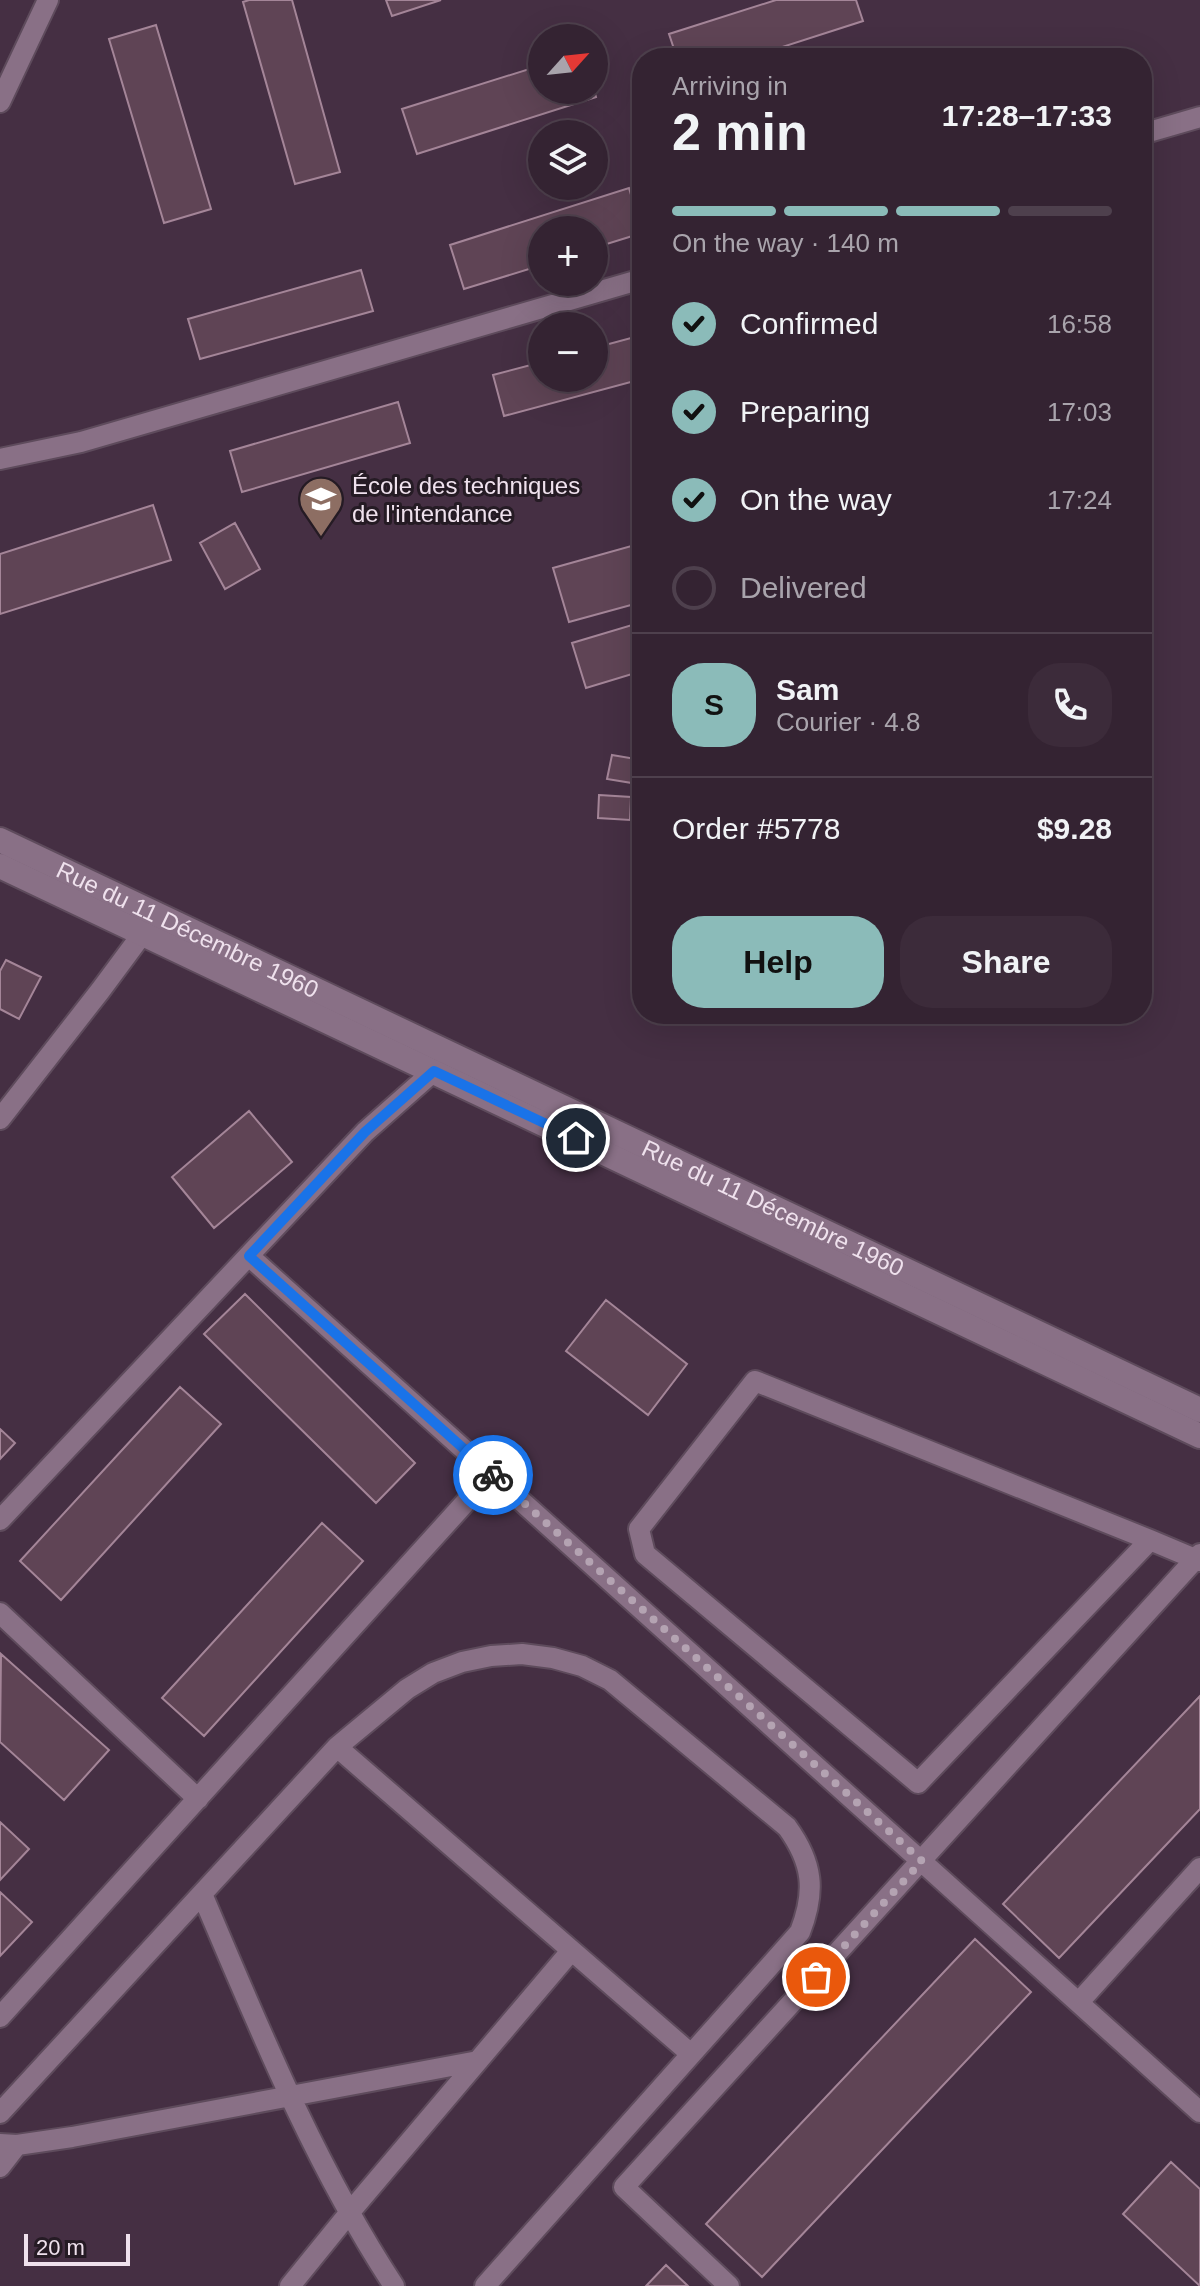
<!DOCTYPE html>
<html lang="en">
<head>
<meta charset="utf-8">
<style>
	:root { --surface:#342332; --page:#3c2b3a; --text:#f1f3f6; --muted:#a9a4ac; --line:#4e404d; --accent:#8bbbb9 }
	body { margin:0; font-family:Helvetica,sans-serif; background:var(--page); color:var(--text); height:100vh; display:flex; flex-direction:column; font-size:30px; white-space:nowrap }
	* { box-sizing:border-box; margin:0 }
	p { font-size:26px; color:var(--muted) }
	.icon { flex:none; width:44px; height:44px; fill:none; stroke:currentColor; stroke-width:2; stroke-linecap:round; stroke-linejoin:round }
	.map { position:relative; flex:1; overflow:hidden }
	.side { position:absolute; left:632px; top:48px; width:520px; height:976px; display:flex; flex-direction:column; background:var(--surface); border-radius:32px; box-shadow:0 8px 32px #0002,0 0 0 2px var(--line) }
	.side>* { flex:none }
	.needle { width:52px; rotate:63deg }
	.tools { position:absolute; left:528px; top:24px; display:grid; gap:16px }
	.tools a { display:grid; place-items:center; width:80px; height:80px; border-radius:50%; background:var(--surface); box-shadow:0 8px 32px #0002,0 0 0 2px var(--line); font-size:40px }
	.scale { position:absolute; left:24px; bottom:20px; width:106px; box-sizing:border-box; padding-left:8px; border:4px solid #efe1ed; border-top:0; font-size:22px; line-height:28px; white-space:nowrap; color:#efe1ed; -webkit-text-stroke:6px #251b24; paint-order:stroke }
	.pin { position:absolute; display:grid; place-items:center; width:68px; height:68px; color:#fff; margin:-34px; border:4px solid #fff; border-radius:50%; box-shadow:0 2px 8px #0007 }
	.courier { position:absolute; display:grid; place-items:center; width:80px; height:80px; margin:-40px; border:6px solid #1a73e8; border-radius:50%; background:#fff; color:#222; box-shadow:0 2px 10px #0007 }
	.head em { font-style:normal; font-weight:700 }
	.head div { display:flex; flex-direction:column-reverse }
	.head { display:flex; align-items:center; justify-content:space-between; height:136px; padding:0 40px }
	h1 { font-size:52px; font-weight:700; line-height:60px }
	.bar { display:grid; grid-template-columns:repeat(4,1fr); gap:12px 8px; align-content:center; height:96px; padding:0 40px }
	.bar i { height:10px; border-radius:6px; background:var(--line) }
	.bar .active { background:var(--accent) }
	.bar p { grid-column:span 4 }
	.line { display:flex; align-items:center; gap:20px; padding:0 40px; border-top:2px solid var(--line) }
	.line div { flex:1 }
	.round { display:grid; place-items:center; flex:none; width:84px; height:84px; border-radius:32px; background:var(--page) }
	ol { padding:0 40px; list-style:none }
	li { display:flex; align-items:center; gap:24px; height:88px }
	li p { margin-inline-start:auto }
	li .icon { padding:8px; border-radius:50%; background:var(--accent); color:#111; stroke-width:4 }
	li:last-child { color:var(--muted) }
	li i { width:44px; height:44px; border:4px solid var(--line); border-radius:50% }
	.button { display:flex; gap:16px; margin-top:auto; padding:16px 40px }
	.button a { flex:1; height:92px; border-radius:32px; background:var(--accent); color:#111; font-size:32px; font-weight:700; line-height:92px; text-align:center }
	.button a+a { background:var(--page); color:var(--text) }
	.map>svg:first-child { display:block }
	.building { fill:#5f4455; stroke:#a48598; stroke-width:2 }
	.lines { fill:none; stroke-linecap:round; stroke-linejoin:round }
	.service-casing { stroke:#5e4b5c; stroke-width:24 }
	.secondary-casing { stroke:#5e4b5c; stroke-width:28 }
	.service { stroke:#897086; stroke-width:20 }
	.secondary { stroke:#897086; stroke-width:24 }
	.done { stroke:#b4a3b2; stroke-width:8; stroke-dasharray:0 14.4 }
	.route { stroke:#1a73e8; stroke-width:10 }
	.labels { text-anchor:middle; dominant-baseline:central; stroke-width:6; stroke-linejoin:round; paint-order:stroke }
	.poi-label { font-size:24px; fill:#efe1ed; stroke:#251b24; text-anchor:start }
	.street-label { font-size:24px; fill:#efe1ed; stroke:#251b24 }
</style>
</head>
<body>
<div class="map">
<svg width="1200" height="2286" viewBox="0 0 1200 2286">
	<rect width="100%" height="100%" fill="#452f43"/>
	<path class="building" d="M249,0H292L340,172L295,184L243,2Z
		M386,0H441L392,16Z
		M776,0H856L863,21L748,58H677L669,34Z
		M156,25L211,209L164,223L109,39Z
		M542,65V90H594L596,97L417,154L402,109Z
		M629,188L642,233L594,248V230H542V265L464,289L450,245Z
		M361,270L373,311L200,359L188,319Z
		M642,335V379L504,416L493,375L542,362V378H594V348Z
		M398,402L410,443L242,492L230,451Z
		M153,505L171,560L0,614V554Z
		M235,523L260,569L225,589L200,543Z
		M642,543V602L569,622L553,568Z
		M642,622V671L586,688L572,643Z
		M612,755L636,759L632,783L607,779Z
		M599,795L631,797L630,820L598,818Z
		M6,960L41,977L19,1019L0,1009V971Z
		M249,1111L292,1162L214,1228L172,1177Z
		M245,1294L415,1463L376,1503L204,1334Z
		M606,1300L687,1364L648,1415L566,1351Z
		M180,1387L221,1424L61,1600L20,1561Z
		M0,1429L15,1443L0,1459Z
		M322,1523L363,1561L204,1736L162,1698Z
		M1,1654L109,1750L64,1800L0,1742Z
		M1200,1696V1809L1059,1958L1003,1904Z
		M0,1822L29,1849L0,1880Z
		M0,1892L32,1922L0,1956Z
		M975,1939L1031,1992L762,2277L706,2224Z
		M1171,2162L1200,2189V2286L1123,2214Z
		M666,2265L688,2286H646Z"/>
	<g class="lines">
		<g class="service-casing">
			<path id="service" d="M0,102L48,0
				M1142,134L1200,117
				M0,459L81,442L642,279
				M0,1119L100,991L143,933
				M249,1256L1200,2112
				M0,1520L365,1132L434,1071
				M1150,1540L918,1783L645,1554L639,1529L755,1381L1150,1540L1200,1561
				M0,1613L198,1799
				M337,1747L691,2054
				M202,1894C259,2028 314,2164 394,2286
				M1079,2002L1200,1868
				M0,2017L492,1473
				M0,2113L337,1747L407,1689L433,1673L462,1662L491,1656L522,1654L553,1658L582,1666L610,1680L787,1827C813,1863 816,1891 800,1932L485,2286
				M0,2144L17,2145L72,2137L478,2061
				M0,2167L17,2145
				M290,2286L350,2212L571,1951
				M729,2286L624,2187L1200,1554"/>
		</g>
		<g class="secondary-casing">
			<g id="secondary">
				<path id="s1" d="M0,840L1200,1410"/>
				<path d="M0,866L1200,1436"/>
			</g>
		</g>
		<use href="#service" class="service"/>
		<use href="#secondary" class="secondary"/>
	</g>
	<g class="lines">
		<path class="done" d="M493,1475L922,1861L816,1977"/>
		<path class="route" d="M493,1475L249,1256L365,1132L434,1071L576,1138"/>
	</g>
	<defs>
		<g id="university-pin" transform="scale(2.3)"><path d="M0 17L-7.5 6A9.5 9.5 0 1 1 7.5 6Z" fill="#8d6e63" stroke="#251b24"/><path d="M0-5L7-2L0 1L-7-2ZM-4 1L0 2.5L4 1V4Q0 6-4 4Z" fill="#fff"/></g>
	</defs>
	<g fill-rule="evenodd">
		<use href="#university-pin" x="321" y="499"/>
	</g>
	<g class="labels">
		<g class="poi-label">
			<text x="352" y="485">École des techniques<tspan x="352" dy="28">de l'intendance</tspan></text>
		</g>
		<g class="street-label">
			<text stroke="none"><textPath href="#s1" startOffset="208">Rue du 11 Décembre 1960</textPath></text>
			<text stroke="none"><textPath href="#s1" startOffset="856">Rue du 11 Décembre 1960</textPath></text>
		</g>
	</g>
</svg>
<div class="tools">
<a><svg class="needle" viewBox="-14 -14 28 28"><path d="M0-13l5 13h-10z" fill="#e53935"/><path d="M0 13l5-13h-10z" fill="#a9a4ac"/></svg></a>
<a><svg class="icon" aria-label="layers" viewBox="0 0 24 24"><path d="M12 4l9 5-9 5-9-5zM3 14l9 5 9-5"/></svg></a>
<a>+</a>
<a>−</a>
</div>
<div class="scale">20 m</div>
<div class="pin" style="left:816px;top:1977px;background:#ea580c"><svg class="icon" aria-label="bag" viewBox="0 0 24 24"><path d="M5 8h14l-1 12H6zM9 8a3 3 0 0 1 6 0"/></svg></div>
<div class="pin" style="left:576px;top:1138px;background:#1f2937"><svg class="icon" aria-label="home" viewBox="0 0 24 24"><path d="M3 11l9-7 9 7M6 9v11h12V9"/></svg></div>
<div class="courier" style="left:493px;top:1475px"><svg class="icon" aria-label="bike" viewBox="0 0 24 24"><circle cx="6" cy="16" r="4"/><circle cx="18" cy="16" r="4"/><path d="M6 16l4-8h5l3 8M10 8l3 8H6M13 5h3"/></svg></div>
<section class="side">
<div class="head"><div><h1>2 min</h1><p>Arriving in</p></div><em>17:28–17:33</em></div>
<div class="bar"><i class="active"></i><i class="active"></i><i class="active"></i><i></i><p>On the way · 140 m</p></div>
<ol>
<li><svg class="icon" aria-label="check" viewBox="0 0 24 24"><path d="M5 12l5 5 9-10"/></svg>Confirmed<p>16:58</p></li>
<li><svg class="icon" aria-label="check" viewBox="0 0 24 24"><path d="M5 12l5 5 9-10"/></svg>Preparing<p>17:03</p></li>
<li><svg class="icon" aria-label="check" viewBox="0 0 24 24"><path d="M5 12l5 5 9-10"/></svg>On the way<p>17:24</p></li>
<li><i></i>Delivered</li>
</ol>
<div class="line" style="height:144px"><b class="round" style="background:var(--accent);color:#111">S</b><div><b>Sam</b><p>Courier · 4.8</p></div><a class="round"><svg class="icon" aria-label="phone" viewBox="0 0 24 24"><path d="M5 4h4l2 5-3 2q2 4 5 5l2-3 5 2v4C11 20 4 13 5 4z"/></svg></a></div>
<div class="line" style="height:104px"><div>Order #5778</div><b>$9.28</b></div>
<div class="button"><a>Help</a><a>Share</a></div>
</section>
</div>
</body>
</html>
